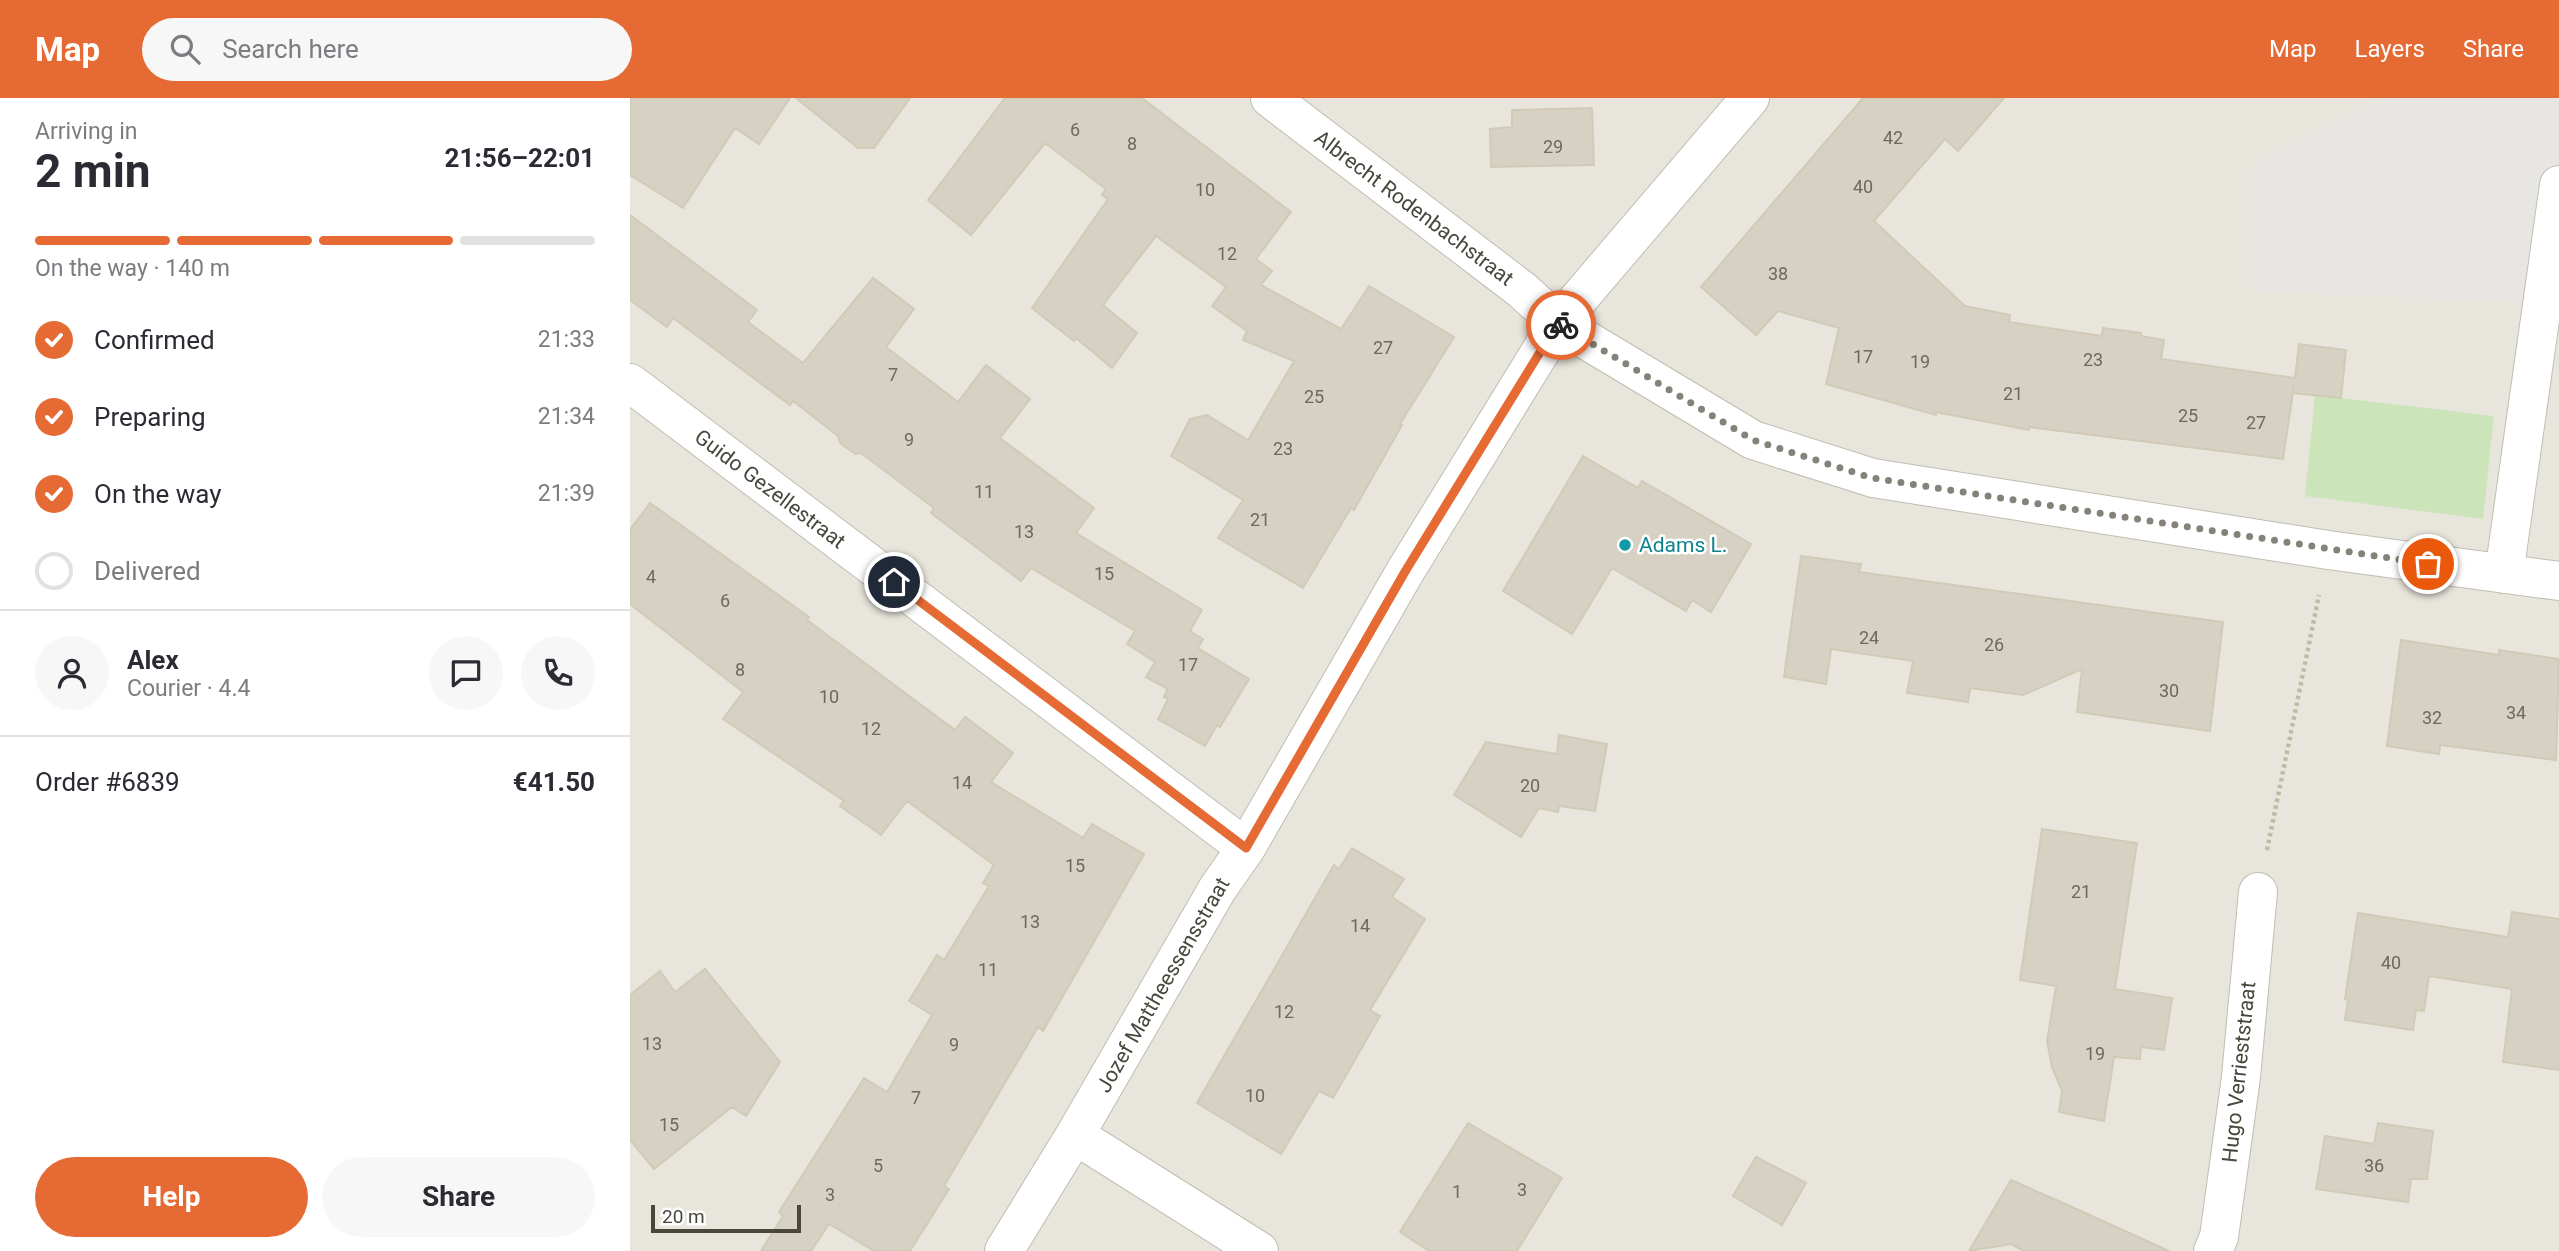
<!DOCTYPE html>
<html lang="en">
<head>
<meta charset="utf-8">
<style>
	:root { --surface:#fff; --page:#f7f7f7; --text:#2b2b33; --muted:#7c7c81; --line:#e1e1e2; --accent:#e56a34 }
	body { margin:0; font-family:Roboto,sans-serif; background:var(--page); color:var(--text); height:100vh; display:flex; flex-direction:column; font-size:26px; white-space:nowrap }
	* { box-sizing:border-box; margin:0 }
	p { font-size:23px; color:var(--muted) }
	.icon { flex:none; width:38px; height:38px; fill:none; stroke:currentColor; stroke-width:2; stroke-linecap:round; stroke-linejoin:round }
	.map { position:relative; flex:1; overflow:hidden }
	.side { display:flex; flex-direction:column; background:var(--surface); width:630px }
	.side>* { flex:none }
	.scale { position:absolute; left:21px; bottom:18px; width:150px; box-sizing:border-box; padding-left:7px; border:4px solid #49463b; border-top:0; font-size:19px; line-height:24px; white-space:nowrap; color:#49463b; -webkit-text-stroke:5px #fff; paint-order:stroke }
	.pin { position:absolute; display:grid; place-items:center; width:60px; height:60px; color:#fff; margin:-30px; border:4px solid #fff; border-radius:50%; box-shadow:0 2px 7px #0007 }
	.courier { position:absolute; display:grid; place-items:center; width:70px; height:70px; margin:-35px; border:5px solid #e56a34; border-radius:50%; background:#fff; color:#222; box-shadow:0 2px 9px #0007 }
	.headline em { font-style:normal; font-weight:700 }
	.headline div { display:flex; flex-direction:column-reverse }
	.headline { display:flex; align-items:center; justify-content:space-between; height:119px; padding:0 35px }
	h1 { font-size:46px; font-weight:700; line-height:52px }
	.bar { display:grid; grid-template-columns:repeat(4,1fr); gap:10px 7px; align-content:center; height:84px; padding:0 35px }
	.bar i { height:9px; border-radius:5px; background:var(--line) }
	.bar .selected { background:var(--accent) }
	.bar p { grid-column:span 4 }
	.line { display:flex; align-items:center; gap:18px; padding:0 35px; border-top:2px solid var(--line) }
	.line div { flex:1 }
	.round { display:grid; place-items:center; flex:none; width:74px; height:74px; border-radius:37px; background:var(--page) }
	ol { padding:0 35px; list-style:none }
	li { display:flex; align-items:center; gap:21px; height:77px }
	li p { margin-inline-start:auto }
	li .icon { padding:7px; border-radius:50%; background:var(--accent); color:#fff; stroke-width:4 }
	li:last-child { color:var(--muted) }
	li i { width:38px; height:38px; border:4px solid var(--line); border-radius:50% }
	.action { display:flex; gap:14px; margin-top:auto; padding:14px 35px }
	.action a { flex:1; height:80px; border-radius:42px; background:var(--accent); color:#fff; font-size:28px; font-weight:700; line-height:80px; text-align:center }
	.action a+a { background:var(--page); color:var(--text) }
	header { display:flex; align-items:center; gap:42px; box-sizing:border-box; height:98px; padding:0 35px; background:var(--accent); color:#fff }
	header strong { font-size:33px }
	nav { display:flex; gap:38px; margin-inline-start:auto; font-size:24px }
	.search { width:490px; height:63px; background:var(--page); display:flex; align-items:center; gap:18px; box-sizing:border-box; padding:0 24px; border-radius:38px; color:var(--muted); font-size:26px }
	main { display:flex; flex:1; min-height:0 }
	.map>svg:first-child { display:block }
	.residential { fill:#e8e6dc }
	.green { fill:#cbe4ba }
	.parking { fill:#e7e6e3 }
	.building { fill:#d6d1c3; stroke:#d0cab7; stroke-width:2 }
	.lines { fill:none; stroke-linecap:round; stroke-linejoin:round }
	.minor-casing { stroke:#c0bdb0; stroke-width:40 }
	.path { stroke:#c0baa3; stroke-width:4.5; stroke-dasharray:3.5 3.5; stroke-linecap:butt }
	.minor { stroke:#fff; stroke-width:38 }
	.done { stroke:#858379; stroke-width:7; stroke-dasharray:0 12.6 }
	.route { stroke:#e56a34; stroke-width:9 }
	.culture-dot { fill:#0f9aa8; stroke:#fff; stroke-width:2.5 }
	.labels { text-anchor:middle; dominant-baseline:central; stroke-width:5; stroke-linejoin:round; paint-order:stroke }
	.number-label { font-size:18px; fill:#6c695d }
	.street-label { font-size:21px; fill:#49463b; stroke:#fff }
	.culture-label { font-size:21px; fill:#0d838f; stroke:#fff; text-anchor:start }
</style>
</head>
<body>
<header>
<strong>Map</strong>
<div class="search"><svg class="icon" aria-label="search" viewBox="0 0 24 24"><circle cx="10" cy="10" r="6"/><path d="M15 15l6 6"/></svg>Search here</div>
<nav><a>Map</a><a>Layers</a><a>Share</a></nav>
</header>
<main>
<section class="side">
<div class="headline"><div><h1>2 min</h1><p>Arriving in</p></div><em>21:56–22:01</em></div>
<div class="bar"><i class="selected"></i><i class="selected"></i><i class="selected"></i><i></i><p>On the way · 140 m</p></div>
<ol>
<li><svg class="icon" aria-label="check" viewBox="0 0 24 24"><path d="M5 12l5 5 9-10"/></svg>Confirmed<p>21:33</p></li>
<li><svg class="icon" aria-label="check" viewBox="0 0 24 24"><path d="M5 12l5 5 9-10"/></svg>Preparing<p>21:34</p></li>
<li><svg class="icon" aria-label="check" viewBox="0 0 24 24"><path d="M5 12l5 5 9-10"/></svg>On the way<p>21:39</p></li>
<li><i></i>Delivered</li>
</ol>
<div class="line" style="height:126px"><a class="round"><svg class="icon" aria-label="person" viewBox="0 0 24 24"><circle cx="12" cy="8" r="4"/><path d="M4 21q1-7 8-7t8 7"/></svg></a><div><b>Alex</b><p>Courier · 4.4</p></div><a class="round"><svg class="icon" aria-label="chat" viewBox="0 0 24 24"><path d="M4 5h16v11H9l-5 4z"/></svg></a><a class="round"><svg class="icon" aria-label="phone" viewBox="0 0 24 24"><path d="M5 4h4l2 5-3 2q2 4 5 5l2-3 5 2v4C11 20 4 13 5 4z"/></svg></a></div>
<div class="line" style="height:91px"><div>Order #6839</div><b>€41.50</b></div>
<div class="action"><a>Help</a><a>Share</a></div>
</section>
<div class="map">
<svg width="1929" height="1153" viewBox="0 0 1929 1153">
	<rect width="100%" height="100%" fill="#f5f4ed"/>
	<path class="residential" d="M0,0H1929V1153H0Z"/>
	<path class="green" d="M1685,297L1864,318L1853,421L1675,398Z"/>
	<path class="parking" d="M1751,0H1929V133L1919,205L1621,193L1624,67Z"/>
	<path class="building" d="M0,0H160L129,46L105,30L53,110L0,77Z
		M166,0H280L244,50H228Z
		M375,0H512L661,114L626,161L642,173L631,187L711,231L739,188L824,239L770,326L772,327L724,412L721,410L673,490L588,440L613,402L541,358L560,321L577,317L618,342L664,263L613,242L617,233L582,208L596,189L526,138L473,207L507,235L482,270L446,240L444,243L402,210L478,101L472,97L476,91L415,45L341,137L298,102Z
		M1233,0H1374L1328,53L1315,41L1244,123L1335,208L1380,217L1379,224L1472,238L1473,230L1511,235V238L1534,242L1531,261L1665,280L1669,246L1716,252L1711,300L1663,295L1664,288L1653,361L1399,329V332L1306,314V317L1196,286L1209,230L1148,213L1126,237L1071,189Z
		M962,10L964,67L861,69L860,31L882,29V12Z
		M0,117L127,212L118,224L173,265L243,180L284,211L256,249L328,304L356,267L400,301L370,340L464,410L446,435L572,512L560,533L573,541L568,550L619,581L590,629L587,627L575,648L528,621L538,601L534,599L538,591L516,579L525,564L497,546L505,533L401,470L391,483L301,415L304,410L231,355L225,356L210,345L208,338L163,303L160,307L43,220L37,229L0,202Z
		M953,358L1008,390L1012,383L1121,446L1081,514L1062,502L1056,513L982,470L942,536L873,493Z
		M20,405L179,519L177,522L325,632L335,619L383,655L361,684L453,740L462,726L514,756L413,933L408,929L314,1088L319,1091L280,1153H244L199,1126L181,1153H131L153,1118L149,1114L234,980L257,994L302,917L279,903L307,857L314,862L359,788L353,785L364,767L277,703L251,737L210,708L214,703L93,621L113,594L0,506V432Z
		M1171,458L1231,466L1229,474L1593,524L1580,633L1447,614L1452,571L1393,597L1340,590L1338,604L1277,595L1283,563L1201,551L1196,586L1154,579Z
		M1771,542L1869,557V552L1929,561L1926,662L1810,647L1809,656L1757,648Z
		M929,637L977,646L965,713L929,708L928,714L909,710L891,739L824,697L856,644L927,656Z
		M1412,731L1507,745L1485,891L1542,900L1534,952L1511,949L1510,961L1484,959L1474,1023L1429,1014L1432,993L1422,969L1417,943L1426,888L1390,882Z
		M722,750L774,781L762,799L795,821L740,912L750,918L703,1000L689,993L651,1056L567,1005L704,767L709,771Z
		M1882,814L1929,821V972L1873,964L1882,891L1799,878L1794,913L1786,912L1783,932L1715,922L1718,902L1715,901L1728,815L1878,839Z
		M75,871L150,964L116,1018L102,1009L24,1071L0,1042V897L30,873L45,894Z
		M838,1025L932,1080L887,1153H799L770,1134Z
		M1748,1025L1803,1033L1797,1081H1781L1778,1104L1686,1091L1695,1038L1744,1046Z
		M1126,1059L1176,1085L1152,1127L1103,1098Z
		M1381,1082L1442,1109L1539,1153H1394L1381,1146L1339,1153Z"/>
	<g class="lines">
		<g class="minor-casing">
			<path id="minor" d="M640,0L892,192L928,225L1123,342L1243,380L1698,452L1929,483
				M0,285L616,750
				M1874,476L1929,87
				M445,1037L629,1153
				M374,1153L445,1037L588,790L616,750L776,472L928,225L1120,0
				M1583,1153L1589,1139L1611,979L1628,794"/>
		</g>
		<path class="path" d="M1637,752L1689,497"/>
		<use href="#minor" class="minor"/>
	</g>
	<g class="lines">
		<path class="done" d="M931,227L1123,342L1242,380L1798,466"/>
		<path class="route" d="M264,484L616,750L776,472L928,225L931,227"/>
	</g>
	<circle class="culture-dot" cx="995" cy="447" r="7"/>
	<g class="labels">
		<g class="number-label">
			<text x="445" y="31">6</text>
			<text x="1263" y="39">42</text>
			<text x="502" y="45">8</text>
			<text x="923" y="48">29</text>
			<text x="1233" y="88">40</text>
			<text x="575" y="91">10</text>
			<text x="597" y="155">12</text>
			<text x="1148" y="175">38</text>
			<text x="753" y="249">27</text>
			<text x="1233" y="258">17</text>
			<text x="1463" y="261">23</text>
			<text x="1290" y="263">19</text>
			<text x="263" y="276">7</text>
			<text x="1383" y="295">21</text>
			<text x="684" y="298">25</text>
			<text x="1558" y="317">25</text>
			<text x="1626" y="324">27</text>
			<text x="279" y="341">9</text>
			<text x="653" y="350">23</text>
			<text x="354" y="393">11</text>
			<text x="630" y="421">21</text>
			<text x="394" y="433">13</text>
			<text x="474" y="475">15</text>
			<text x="21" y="478">4</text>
			<text x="95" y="502">6</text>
			<text x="1239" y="539">24</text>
			<text x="1364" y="546">26</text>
			<text x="558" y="566">17</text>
			<text x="110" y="571">8</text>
			<text x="1539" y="592">30</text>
			<text x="199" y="598">10</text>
			<text x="1886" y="614">34</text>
			<text x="1802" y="619">32</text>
			<text x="241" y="630">12</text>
			<text x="332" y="684">14</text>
			<text x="900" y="687">20</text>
			<text x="445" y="767">15</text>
			<text x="1451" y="793">21</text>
			<text x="400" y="823">13</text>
			<text x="730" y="827">14</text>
			<text x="1761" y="864">40</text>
			<text x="358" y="871">11</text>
			<text x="654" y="913">12</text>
			<text x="22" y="945">13</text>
			<text x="324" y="946">9</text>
			<text x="1465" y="955">19</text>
			<text x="625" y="997">10</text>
			<text x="286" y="999">7</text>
			<text x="39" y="1026">15</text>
			<text x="248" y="1067">5</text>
			<text x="1744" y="1067">36</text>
			<text x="892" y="1091">3</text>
			<text x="827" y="1093">1</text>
			<text x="200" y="1096">3</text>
		</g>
		<g class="street-label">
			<text transform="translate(784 110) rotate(37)">Albrecht Rodenbachstraat</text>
			<text transform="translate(140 391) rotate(37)">Guido Gezellestraat</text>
			<text transform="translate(533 887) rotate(-60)">Jozef Mattheessensstraat</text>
			<text transform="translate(1609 974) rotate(-84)">Hugo Verrieststraat</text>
		</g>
		<g class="culture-label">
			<text x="1009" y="447">Adams L.</text>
		</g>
	</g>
</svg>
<div class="scale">20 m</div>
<div class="pin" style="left:1798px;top:466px;background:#ea580c"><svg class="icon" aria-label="bag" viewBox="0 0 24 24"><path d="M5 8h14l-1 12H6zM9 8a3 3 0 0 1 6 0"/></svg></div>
<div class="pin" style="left:264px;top:484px;background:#1f2937"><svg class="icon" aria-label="home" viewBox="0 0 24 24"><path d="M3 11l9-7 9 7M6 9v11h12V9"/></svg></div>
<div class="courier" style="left:931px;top:227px"><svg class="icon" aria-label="bike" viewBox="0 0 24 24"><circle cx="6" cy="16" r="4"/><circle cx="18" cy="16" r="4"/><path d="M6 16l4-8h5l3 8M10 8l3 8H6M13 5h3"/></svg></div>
</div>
</main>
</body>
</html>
